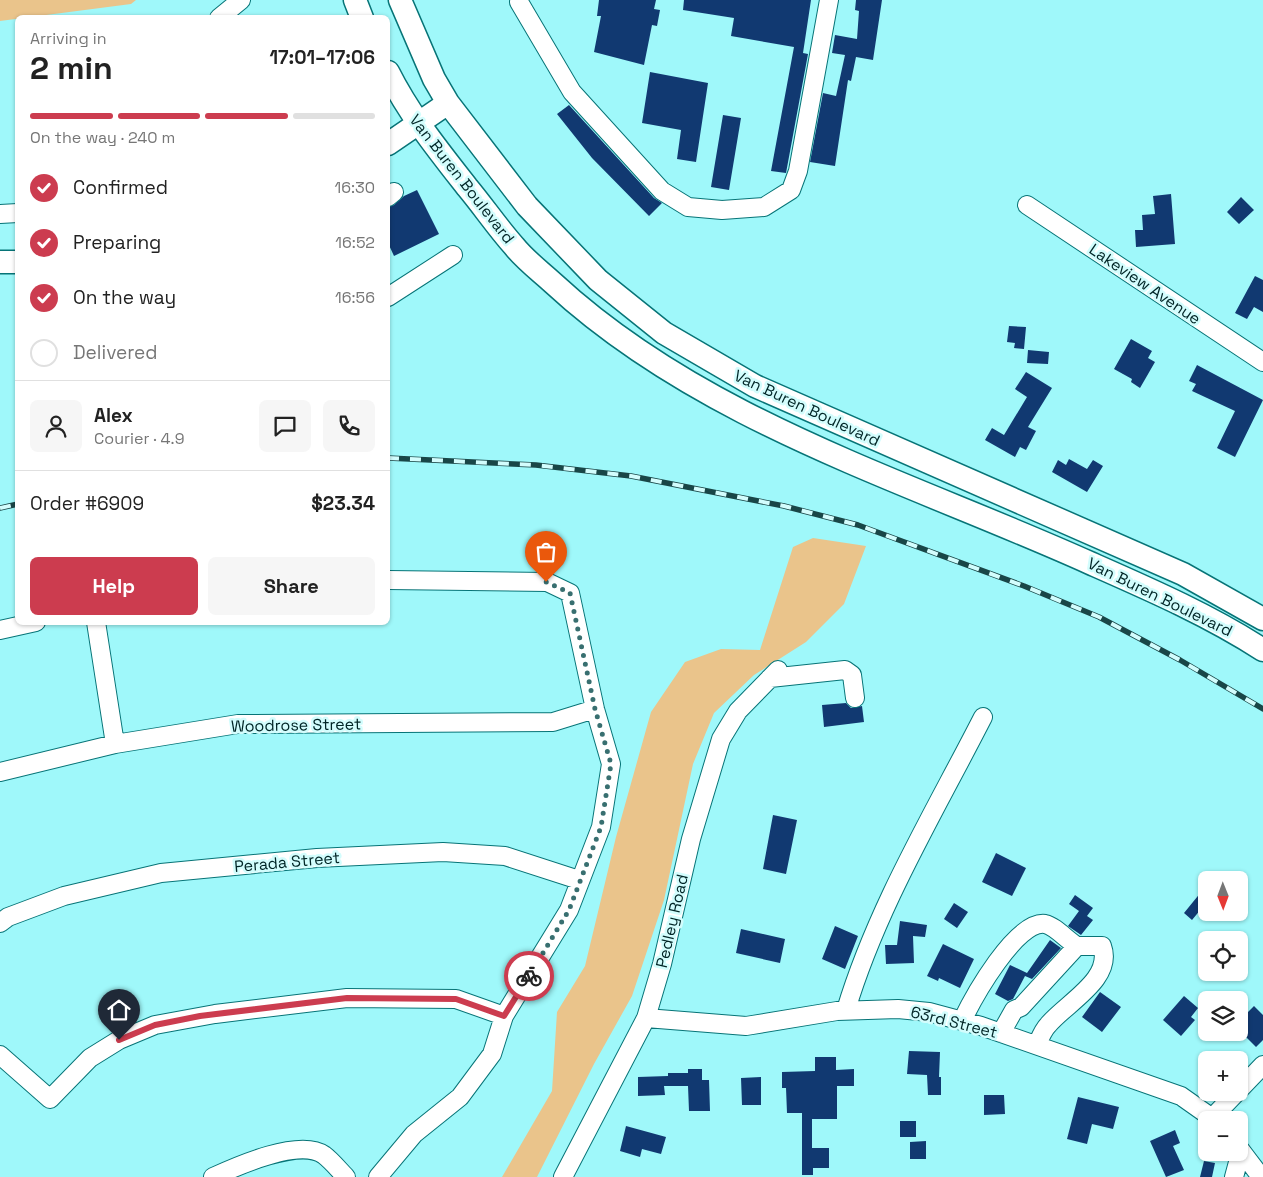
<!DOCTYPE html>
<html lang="en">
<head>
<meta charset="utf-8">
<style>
	:root { --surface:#fff; --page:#f6f6f6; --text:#222; --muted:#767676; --line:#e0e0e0; --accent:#cc3c4f }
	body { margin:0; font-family:"Space Grotesk",sans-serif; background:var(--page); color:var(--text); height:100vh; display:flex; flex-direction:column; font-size:19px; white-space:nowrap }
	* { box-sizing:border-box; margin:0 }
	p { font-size:16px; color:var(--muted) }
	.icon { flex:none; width:28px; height:28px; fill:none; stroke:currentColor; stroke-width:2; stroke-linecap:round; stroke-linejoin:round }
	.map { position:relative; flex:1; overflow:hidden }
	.sheet { position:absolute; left:15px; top:15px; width:375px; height:610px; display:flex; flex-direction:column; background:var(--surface); border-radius:8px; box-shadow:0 1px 4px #0004 }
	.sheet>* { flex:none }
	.needle { width:32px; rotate:179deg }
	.tools { position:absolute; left:1198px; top:871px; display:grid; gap:10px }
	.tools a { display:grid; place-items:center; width:50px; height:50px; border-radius:8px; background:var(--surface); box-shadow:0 1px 4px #0004; font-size:25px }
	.pin { position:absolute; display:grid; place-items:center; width:42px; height:42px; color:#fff; margin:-51px -21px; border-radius:50% 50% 50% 0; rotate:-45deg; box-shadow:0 0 5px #0007 }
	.pin .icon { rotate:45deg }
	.courier { position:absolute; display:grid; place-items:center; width:50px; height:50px; margin:-25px; border:4px solid #cc3c4f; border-radius:50%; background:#fff; color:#222; box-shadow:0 1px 6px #0007 }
	.overview em { font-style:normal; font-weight:600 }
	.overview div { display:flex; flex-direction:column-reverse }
	.overview { display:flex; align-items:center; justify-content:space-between; height:85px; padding:0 15px }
	h1 { font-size:32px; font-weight:600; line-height:38px }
	.bar { display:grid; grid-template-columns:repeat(4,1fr); gap:8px 5px; align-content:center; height:60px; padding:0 15px }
	.bar i { height:6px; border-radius:4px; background:var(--line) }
	.bar .active { background:var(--accent) }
	.bar p { grid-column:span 4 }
	.line { display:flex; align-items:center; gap:12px; padding:0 15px; border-top:1px solid var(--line) }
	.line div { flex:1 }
	.round { display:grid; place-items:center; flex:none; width:52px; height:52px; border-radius:8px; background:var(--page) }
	ol { padding:0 15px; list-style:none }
	li { display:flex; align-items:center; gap:15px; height:55px }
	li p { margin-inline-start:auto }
	li .icon { padding:5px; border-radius:50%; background:var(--accent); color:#fff; stroke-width:4 }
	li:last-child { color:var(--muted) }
	li i { width:28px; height:28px; border:2px solid var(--line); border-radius:50% }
	.cta { display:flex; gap:10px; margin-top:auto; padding:10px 15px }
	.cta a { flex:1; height:58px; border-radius:8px; background:var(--accent); color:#fff; font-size:20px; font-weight:600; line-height:58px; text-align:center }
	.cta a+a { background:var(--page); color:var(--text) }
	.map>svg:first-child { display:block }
	.green { fill:#eac48b }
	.building { fill:#113971 }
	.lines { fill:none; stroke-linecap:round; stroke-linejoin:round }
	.minor-casing { stroke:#077477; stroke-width:20 }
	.major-casing { stroke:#077477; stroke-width:25 }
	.minor { stroke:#fff; stroke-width:18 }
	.major { stroke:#fff; stroke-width:22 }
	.rail-casing { stroke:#194647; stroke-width:5.5 }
	.rail { stroke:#d3fdfd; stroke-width:4; stroke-dasharray:11; stroke-linecap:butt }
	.done { stroke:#386f70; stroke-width:5; stroke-dasharray:0 9 }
	.route { stroke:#cc3c4f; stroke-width:6 }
	.labels { text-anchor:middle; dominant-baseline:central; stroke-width:5; stroke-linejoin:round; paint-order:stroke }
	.street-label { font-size:16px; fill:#002526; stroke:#d3fdfd }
</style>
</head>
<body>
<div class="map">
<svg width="1263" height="1177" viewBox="0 0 1263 1177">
	<rect width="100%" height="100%" fill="#9ff8fa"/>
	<path class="green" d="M0,0H136L131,4L0,21Z
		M813,538L866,546L844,604L806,642L754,675L714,713L693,764L664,900L632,996L594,1064L537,1177H502L552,1091L557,1012L585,966L616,837L651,712L685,662L721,649L760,650L793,547Z"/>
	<path class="building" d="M599,0H656L654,9L660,10L657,26L652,25L644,65L594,52L601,16H597Z
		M684,0H811L803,53L808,54L786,173L771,171L794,47L731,36L734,18L683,10Z
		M856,0H882L873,60L856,57L851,81L848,80L835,166L810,162L823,93L836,96L845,55L832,53L835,35L857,39L859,11L855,10Z
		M650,72L708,83L696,162L677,159L681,130L642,123Z
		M569,105L654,198L662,203L649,216L592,158L557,114Z
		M723,115L741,118L729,190L711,187Z
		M417,190L439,234L394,256L388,243V207L394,205L404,196Z
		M1171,194L1175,244L1136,247L1135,230H1143L1142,215L1155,214L1153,196Z
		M1241,197L1254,210L1239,224L1227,212Z
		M1255,276L1263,280V312L1254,307L1247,319L1235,313Z
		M1009,326L1026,327L1024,349L1014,348L1015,343L1007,342Z
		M1131,339L1152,351L1148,358L1155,362L1140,388L1131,382L1132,379L1114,369Z
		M1028,350L1049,352L1048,364L1027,363Z
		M1197,365L1263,400L1235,457L1217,448L1235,411L1192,391L1196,384L1189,381Z
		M1026,372L1052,388L1028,427L1036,431L1026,450L1020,447L1015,457L985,440L992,428L1004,435L1027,397L1015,389Z
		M1069,459L1087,469L1093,460L1103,466L1087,492L1052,472L1058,460L1066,465Z
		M846,703L851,708L862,706L864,722L824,727L822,705Z
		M773,815L797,820L786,874L763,869Z
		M996,853L1026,868L1012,896L982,882Z
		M1206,886V903L1192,920L1184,913Z
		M1075,895L1093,908L1087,916L1093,920L1081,935L1068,926L1079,911L1069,904Z
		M954,903L968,912L957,928L944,919Z
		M900,921L927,925L925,937L913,936L914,963L886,964L885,945H897Z
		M835,926L858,936L845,969L822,959Z
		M741,929L785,939L780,963L736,953Z
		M1050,940L1061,948L1032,979L1025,976L1013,999L1008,1001L995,994L1010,965L1027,973Z
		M943,944L974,959L960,988L939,978L938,981L927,976Z
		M1100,992L1121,1007L1102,1032L1082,1017Z
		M1184,996L1198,1008L1191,1017L1195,1020L1181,1036L1163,1020Z
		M1254,1006L1263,1015V1040L1256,1047L1239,1030V1021Z
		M909,1051L940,1052L939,1077H941V1095H928L927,1075L907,1074Z
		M815,1057H836V1070L854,1069V1086H837V1119H812V1148H829V1168H813V1175H802V1113H787L786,1088H782V1072L815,1071Z
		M688,1069H702V1080H709L710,1111H689L688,1086H664L665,1095L638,1096V1077L668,1076V1073H688Z
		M761,1077V1105H742L741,1078Z
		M984,1095H1004L1005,1114L984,1115Z
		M1078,1097L1119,1107L1113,1129L1092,1124L1087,1144L1067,1139Z
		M900,1121H916V1137H900Z
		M626,1126L666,1137L661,1154L642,1149L640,1157L620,1151Z
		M1175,1130L1180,1143L1173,1146L1184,1170L1166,1177L1150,1141Z
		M926,1141V1159H910V1142Z
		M1204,1161L1215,1163L1212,1177H1200Z"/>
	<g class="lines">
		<g class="minor-casing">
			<path id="minor" d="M519,2L572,92L662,191L688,207L722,210L764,207L791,190L798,171L829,0
				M219,18L241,0
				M388,197L394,192
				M1027,205L1263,362
				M0,214L18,213
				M388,297L453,255
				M96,622L115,744
				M0,630L36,622
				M770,678L845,670L852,675L855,698
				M0,772L115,744L238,724L553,722L595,709
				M0,923L8,917L64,896L161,873L317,858L443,852L505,856L579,880
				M846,1010C877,907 934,813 983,717
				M646,1018L746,1026L837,1011L898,1009L929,1012L981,1026L1181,1096L1215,1120
				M962,1021C973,998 1016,920 1045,924C1055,926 1067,940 1077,946L1021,1007L1014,1010L1001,1033
				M1037,1045C1040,1038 1043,1030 1048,1025C1066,1003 1114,979 1102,946H1077
				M0,1055L50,1099L90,1058L119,1040L155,1025L215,1014L347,998L456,999L504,1016
				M1239,1090L1263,1065
				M1213,1117L1237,1092
				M1239,1148L1261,1177
				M213,1177C237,1166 300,1138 324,1155C332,1161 339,1170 346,1177
				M378,1177L414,1134L460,1097L492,1054L504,1016L569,910L601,827L611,764L595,709L570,593L547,582L388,580
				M563,1177L646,1018L662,964L691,839L721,739L738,711L778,670
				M1234,1177L1241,1151"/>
		</g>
		<g class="major-casing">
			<path id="major" d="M355,0L362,18
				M400,0L434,79L448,103L527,206L598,280L664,333L755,386L1183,574L1263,619
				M388,72C409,114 438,150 467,187C483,206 497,227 514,246C525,260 540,271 553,283C702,421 908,481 1090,563C1149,589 1209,615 1263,650
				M388,144L448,103
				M0,262H18"/>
		</g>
		<use href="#minor" class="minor"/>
		<use href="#major" class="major"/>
		<g class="rail-casing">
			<path id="rail" d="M388,458L536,465L631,476L784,506L858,525L1024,586L1099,617L1180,660L1263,709
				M0,508L18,504"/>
		</g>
		<use href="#rail" class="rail"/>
	</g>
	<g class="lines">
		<path class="done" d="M529,976L569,910L601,827L611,764L595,709L570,593L546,582"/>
		<path class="route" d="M119,1040L155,1025L200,1016L347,998L456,999L504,1016L529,976"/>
	</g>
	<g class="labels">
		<g class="street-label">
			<text transform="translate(462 179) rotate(52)">Van Buren Boulevard</text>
			<text transform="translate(1145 284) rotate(34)">Lakeview Avenue</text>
			<text transform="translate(807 408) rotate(25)">Van Buren Boulevard</text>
			<text transform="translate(1160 597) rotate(26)">Van Buren Boulevard</text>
			<text transform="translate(296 725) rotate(-1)">Woodrose Street</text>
			<text transform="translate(287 862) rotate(-5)">Perada Street</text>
			<text transform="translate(672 921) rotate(-77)">Pedley Road</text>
			<text transform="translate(954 1022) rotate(14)">63rd Street</text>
		</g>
	</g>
</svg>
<div class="tools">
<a><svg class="needle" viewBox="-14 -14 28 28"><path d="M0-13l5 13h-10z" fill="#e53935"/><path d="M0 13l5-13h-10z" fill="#767676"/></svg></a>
<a><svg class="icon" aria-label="locate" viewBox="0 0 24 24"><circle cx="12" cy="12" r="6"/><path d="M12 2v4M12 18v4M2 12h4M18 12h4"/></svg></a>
<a><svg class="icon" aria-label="layers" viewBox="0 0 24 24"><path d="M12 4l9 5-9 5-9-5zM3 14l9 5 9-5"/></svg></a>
<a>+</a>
<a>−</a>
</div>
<div class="pin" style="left:546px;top:582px;background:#ea580c"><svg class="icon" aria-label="bag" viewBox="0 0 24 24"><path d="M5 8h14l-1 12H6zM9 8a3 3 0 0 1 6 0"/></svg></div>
<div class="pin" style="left:119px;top:1040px;background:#1f2937"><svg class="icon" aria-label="home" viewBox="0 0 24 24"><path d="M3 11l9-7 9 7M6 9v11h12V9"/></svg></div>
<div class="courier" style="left:529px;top:976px"><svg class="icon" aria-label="bike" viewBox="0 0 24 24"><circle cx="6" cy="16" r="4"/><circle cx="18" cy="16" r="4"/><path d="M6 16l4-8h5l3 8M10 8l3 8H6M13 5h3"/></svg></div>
<section class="sheet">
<div class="overview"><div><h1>2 min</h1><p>Arriving in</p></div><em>17:01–17:06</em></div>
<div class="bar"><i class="active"></i><i class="active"></i><i class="active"></i><i></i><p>On the way · 240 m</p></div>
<ol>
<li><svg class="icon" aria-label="check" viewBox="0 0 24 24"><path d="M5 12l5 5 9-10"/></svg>Confirmed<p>16:30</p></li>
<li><svg class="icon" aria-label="check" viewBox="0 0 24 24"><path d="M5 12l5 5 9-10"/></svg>Preparing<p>16:52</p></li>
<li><svg class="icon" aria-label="check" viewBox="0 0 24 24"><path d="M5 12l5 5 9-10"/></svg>On the way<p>16:56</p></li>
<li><i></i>Delivered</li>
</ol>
<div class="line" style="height:90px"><a class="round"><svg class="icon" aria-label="person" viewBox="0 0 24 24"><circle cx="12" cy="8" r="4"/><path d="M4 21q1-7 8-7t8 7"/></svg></a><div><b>Alex</b><p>Courier · 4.9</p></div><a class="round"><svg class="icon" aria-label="chat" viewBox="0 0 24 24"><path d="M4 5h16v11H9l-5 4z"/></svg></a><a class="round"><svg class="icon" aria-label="phone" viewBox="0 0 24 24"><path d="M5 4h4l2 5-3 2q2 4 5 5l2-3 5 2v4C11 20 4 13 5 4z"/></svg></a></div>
<div class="line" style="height:65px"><div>Order #6909</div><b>$23.34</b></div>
<div class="cta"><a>Help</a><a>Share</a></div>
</section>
</div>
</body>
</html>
